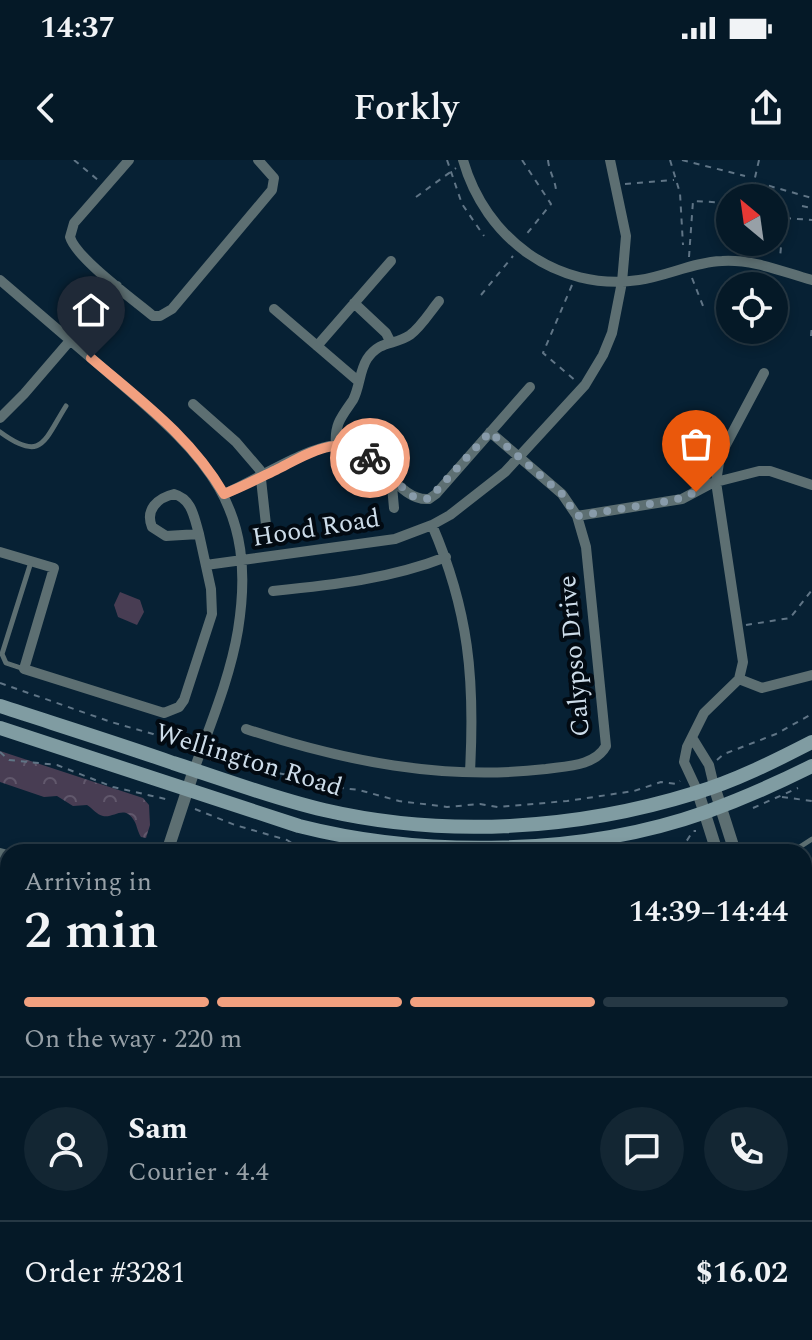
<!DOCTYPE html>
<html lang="en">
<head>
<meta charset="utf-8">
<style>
	:root { --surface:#051927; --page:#132633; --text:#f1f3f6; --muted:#97a0a7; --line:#263844; --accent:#f2a07f }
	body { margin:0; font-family:Spectral,serif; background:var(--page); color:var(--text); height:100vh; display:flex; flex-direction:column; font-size:30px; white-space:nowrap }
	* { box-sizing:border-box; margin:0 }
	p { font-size:26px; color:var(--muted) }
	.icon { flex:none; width:44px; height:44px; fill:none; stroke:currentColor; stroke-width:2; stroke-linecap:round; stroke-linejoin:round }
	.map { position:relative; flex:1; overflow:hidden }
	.panel { position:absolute; left:0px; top:684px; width:812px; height:496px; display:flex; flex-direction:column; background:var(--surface); border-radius:24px 24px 0 0; box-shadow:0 4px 12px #0003,0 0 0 2px var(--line) }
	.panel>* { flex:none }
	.needle { width:52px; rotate:331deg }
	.controls { position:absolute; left:716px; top:24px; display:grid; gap:16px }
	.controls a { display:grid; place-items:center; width:72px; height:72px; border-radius:50%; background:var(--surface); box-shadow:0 4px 12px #0003,0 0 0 2px var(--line); font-size:40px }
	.pin { position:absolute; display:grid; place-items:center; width:68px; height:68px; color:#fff; margin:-82px -34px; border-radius:50% 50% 50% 0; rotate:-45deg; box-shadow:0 0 8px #0007 }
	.pin .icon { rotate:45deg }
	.courier { position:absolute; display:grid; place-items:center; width:80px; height:80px; margin:-40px; border:6px solid #f2a07f; border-radius:50%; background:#fff; color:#222; box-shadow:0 2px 10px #0007 }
	.head em { font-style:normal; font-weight:600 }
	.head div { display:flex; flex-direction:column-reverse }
	.head { display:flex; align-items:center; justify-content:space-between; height:136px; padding:0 24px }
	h1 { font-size:52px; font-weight:600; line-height:60px }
	.bar { display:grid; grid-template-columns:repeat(4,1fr); gap:12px 8px; align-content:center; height:96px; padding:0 24px }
	.bar i { height:10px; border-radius:6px; background:var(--line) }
	.bar .current { background:var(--accent) }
	.bar p { grid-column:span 4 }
	.line { display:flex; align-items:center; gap:20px; padding:0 24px; border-top:2px solid var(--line) }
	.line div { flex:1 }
	.round { display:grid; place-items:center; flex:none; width:84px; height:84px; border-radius:42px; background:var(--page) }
	.status { display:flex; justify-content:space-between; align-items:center; height:56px; padding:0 40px; background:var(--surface); direction:ltr }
	.status svg { height:22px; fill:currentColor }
	header { display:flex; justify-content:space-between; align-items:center; height:104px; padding:0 24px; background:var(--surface); font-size:36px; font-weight:600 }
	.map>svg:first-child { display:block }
	.grass { fill:url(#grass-dots) }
	.forest { fill:url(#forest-crowns) }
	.park { fill:#483d53 }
	.water { fill:url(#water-ripples); stroke:#3e494b; stroke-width:2 }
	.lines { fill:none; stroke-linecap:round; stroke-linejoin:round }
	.path { stroke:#607586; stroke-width:2; stroke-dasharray:6 6; stroke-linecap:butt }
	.service { stroke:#5d6f72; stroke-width:5 }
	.minor { stroke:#5d6f72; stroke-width:10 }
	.tertiary { stroke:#5d6f72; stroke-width:12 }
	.secondary { stroke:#809ca2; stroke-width:14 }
	.done { stroke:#889baa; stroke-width:8; stroke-dasharray:0 14.4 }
	.route { stroke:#f2a07f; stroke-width:10 }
	.labels { text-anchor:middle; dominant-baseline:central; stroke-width:8; stroke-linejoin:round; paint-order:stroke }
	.street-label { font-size:26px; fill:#cddce9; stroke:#020a12 }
</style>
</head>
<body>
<div class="status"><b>14:37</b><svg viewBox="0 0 49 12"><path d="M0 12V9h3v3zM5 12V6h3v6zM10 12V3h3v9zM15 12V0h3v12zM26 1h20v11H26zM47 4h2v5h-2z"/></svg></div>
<header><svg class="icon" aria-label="back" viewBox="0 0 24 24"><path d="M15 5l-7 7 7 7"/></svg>Forkly<svg class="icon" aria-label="share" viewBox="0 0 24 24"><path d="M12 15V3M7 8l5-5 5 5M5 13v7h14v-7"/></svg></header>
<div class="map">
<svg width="812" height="1180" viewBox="0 0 812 1180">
	<defs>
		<pattern id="grass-dots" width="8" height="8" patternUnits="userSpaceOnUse" patternTransform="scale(2)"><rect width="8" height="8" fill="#483d53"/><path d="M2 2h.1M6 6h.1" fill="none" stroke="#61586c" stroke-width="1.8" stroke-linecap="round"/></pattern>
		<pattern id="forest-crowns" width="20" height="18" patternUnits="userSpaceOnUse" patternTransform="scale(2)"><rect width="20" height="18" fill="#483d53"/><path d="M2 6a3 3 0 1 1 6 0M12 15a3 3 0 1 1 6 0" fill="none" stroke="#61586c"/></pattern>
		<pattern id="water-ripples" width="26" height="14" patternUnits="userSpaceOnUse" patternTransform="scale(2)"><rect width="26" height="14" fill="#000a07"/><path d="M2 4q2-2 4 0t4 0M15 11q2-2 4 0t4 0" fill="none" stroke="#242d2b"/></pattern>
	</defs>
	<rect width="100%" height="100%" fill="#072134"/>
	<path class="grass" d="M560,1172H713L706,1180H559Z"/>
	<path class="forest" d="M0,591L143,638L149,645L150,665L146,678L141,677C137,671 137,664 133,659C124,645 114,658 103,656C97,655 92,648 87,645L73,646L57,636L44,637L0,622Z
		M812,974V1108L804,1119V1007L809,1002L804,986L807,985Z"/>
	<path class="park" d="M120,432L140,440L144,452L137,465L118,457L114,445Z"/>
	<path class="water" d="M439,1172H552L546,1180H440Z"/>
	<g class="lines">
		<path class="path" d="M74,0L98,20
			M447,0L462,44L484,76
			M522,0L551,44L525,76
			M548,0C549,12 557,23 556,34
			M670,0L680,33L683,85
			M682,0L745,16
			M759,0L754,22L764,33
			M625,24L674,20
			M757,26L766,25L812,38
			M416,37L456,8
			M802,46L812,48
			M774,47L782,48L784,52L780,98
			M785,58L812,60
			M689,97L693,41L730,43
			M692,118L705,151
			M572,125L543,193L576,221
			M481,135L513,96
			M811,176L812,164
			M746,465L790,458L812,430
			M0,523L111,562L153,574L168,582L175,589
			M0,592L9,600L57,605L113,627L170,640
			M210,600H236L261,610L304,618L325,626L359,630L399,641L447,647L480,644L498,647L567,641L634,631L661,622L677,624L680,621
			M717,600L724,594L776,574L812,554
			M782,637L812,641
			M753,648L798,628
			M195,649L235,665L287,680L303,690L319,692
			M666,692L686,682L693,671H696
			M0,1066L8,1070"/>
		<path class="service" d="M0,272C42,303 44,281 66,246
			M24,509L6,503L2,494L31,402
			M792,692L812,679
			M804,759L812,769"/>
		<path class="minor" d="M129,0L74,63L70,77C76,98 134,140 153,156H160L172,149L272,30L274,18L258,0
			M463,0C485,78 557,132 639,120C667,116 694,102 722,101C753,99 783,112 812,120
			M0,120C40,154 80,189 120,223C207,298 258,346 238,470C230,518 210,565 194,610
			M354,143L386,173L390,181
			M274,149L358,221
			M317,186L391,101
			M193,244L236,282L260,310L267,374
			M0,258L24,234L117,126
			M336,285C334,264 342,256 353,240C360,227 359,212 367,199C381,179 394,186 410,175C421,167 430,152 439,141
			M174,334C192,339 194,357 199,374L166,376L152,367C145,350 157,338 174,334Z
			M224,334C255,321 306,287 337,285C378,283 395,342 429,339L436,334L530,227
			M394,348L392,326L394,319
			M577,356L682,339L712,323L759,311H770L812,325
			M432,365C469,451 475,519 470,611
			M0,392L54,408L24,509L164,553L179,547L184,540L212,454L211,429L199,374
			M206,405L395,379L432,365L450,355L505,312L585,225L603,195L612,173L622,122L626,76L610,0
			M273,431C332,425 390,419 446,397
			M739,519L762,528L812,515
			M246,569C343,601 443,621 546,609C567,606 595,606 606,586L586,387L577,356L562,334L490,272
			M693,579L709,605L714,626
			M698,632L684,602L687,587L704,553L739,519L743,502L716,322L720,296L764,213
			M0,693L8,695
			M0,823L8,796
			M0,1168L8,1171
			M11,1172L34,1180
			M209,1180L214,1172
			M360,1180L361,1172"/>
		<path class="tertiary" d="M714,626L735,692
			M698,632L717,692
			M167,692L194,610
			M804,813L812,820
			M37,1180L40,1172"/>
		<path class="secondary" d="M0,546C58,565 116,583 173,603C223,619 272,638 324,650C445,678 576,670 695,633C735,621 775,601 812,582
			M0,568L299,666C425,698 582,696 706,652C742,639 778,623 812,606"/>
	</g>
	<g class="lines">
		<path class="done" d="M370,298L412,336L429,339L490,272L562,334L577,356L675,340L696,332"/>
		<path class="route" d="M91,198C140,240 191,277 224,334C242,327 259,318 276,310C306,295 340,271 370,298"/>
	</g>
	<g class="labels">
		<g class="street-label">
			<text transform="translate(316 368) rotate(-9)">Hood Road</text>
			<text transform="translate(574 496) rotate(-95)">Calypso Drive</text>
			<text transform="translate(249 600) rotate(17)">Wellington Road</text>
		</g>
	</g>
</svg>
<div class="controls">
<a><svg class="needle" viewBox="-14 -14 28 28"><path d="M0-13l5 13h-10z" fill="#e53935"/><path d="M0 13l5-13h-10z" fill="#97a0a7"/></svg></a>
<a><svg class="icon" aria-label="locate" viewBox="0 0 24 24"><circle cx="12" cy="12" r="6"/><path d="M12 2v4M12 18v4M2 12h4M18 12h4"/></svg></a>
</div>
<div class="pin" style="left:696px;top:332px;background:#ea580c"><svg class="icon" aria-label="bag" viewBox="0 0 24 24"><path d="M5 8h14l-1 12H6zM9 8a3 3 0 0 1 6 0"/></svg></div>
<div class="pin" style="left:91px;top:198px;background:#1f2937"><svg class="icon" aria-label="home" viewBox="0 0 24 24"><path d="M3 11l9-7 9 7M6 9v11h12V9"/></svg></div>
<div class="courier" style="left:370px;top:298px"><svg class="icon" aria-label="bike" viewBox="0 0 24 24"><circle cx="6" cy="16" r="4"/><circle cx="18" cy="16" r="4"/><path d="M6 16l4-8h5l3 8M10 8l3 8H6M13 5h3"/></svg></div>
<section class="panel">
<div class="head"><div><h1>2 min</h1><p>Arriving in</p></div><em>14:39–14:44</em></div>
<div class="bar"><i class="current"></i><i class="current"></i><i class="current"></i><i></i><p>On the way · 220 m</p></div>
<div class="line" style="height:144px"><a class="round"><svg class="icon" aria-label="person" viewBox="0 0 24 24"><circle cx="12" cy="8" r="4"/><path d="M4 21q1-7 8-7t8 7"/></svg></a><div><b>Sam</b><p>Courier · 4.4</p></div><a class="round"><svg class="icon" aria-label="chat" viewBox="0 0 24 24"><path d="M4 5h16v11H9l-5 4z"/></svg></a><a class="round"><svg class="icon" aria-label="phone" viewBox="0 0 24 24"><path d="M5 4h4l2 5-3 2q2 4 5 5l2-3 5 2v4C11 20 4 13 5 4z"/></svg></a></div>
<div class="line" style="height:104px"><div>Order #3281</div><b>$16.02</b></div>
</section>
</div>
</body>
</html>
